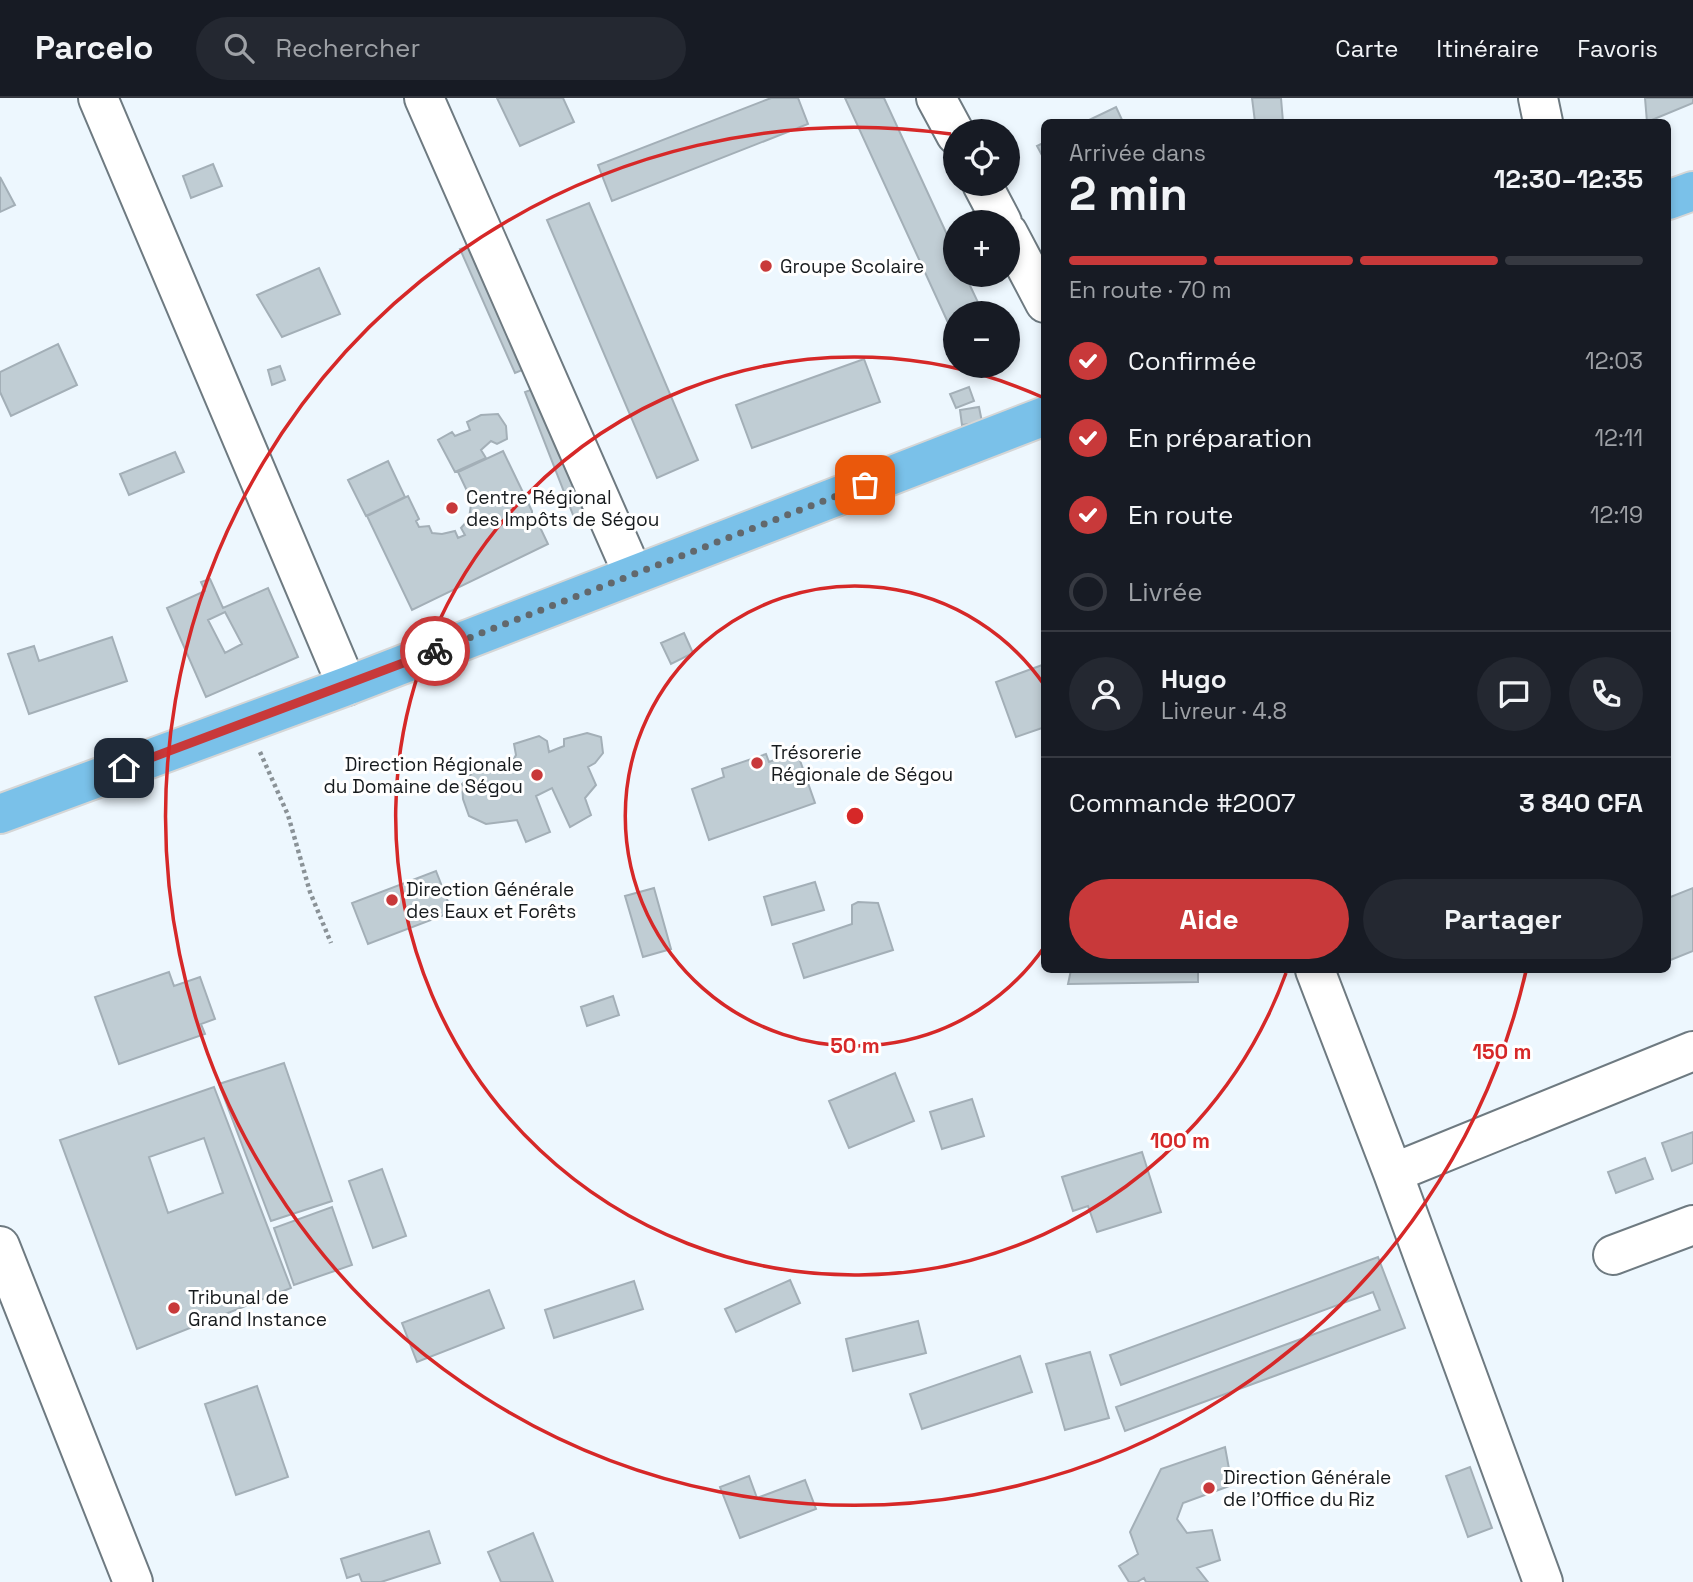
<!DOCTYPE html>
<html lang="fr">
<head>
<meta charset="utf-8">
<style>
	:root { --surface:#171b24; --page:#242831; --text:#f1f3f6; --muted:#9ea1a6; --line:#363941; --accent:#c8393a }
	body { margin:0; font-family:"Space Grotesk",sans-serif; background:var(--page); color:var(--text); height:100vh; display:flex; flex-direction:column; font-size:26px; white-space:nowrap }
	* { box-sizing:border-box; margin:0 }
	p { font-size:23px; color:var(--muted) }
	.icon { flex:none; width:38px; height:38px; fill:none; stroke:currentColor; stroke-width:2; stroke-linecap:round; stroke-linejoin:round }
	.map { position:relative; flex:1; overflow:hidden }
	.details { position:absolute; left:1041px; top:21px; width:630px; height:854px; display:flex; flex-direction:column; background:var(--surface); border-radius:10px; box-shadow:0 4px 10px #0003 }
	.details>* { flex:none }
	.buttons { position:absolute; left:943px; top:21px; display:grid; gap:14px }
	.buttons a { display:grid; place-items:center; width:77px; height:77px; border-radius:50%; background:var(--surface); box-shadow:0 4px 10px #0003; font-size:35px }
	.pin { position:absolute; display:grid; place-items:center; width:60px; height:60px; color:#fff; margin:-30px; border-radius:14px; box-shadow:0 4px 10px #0006 }
	.courier { position:absolute; display:grid; place-items:center; width:70px; height:70px; margin:-35px; border:5px solid #c8393a; border-radius:50%; background:#fff; color:#222; box-shadow:0 2px 9px #0007 }
	.headline em { font-style:normal; font-weight:600 }
	.headline div { display:flex; flex-direction:column-reverse }
	.headline { display:flex; align-items:center; justify-content:space-between; height:119px; padding:0 28px }
	h1 { font-size:46px; font-weight:600; line-height:52px }
	.bar { display:grid; grid-template-columns:repeat(4,1fr); gap:10px 7px; align-content:center; height:84px; padding:0 28px }
	.bar i { height:9px; border-radius:5px; background:var(--line) }
	.bar .active { background:var(--accent) }
	.bar p { grid-column:span 4 }
	.line { display:flex; align-items:center; gap:18px; padding:0 28px; border-top:2px solid var(--line) }
	.line div { flex:1 }
	.round { display:grid; place-items:center; flex:none; width:74px; height:74px; border-radius:37px; background:var(--page) }
	ol { padding:0 28px; list-style:none }
	li { display:flex; align-items:center; gap:21px; height:77px }
	li p { margin-inline-start:auto }
	li .icon { padding:7px; border-radius:50%; background:var(--accent); color:#fff; stroke-width:4 }
	li:last-child { color:var(--muted) }
	li i { width:38px; height:38px; border:4px solid var(--line); border-radius:50% }
	.cta { display:flex; gap:14px; margin-top:auto; padding:14px 28px }
	.cta a { flex:1; height:80px; border-radius:42px; background:var(--accent); color:#fff; font-size:28px; font-weight:600; line-height:80px; text-align:center }
	.cta a+a { background:var(--page); color:var(--text) }
	header { display:flex; align-items:center; gap:42px; box-sizing:border-box; height:98px; padding:0 35px; background:var(--surface); border-bottom:2px solid var(--line) }
	header strong { font-size:33px }
	nav { display:flex; gap:38px; margin-inline-start:auto; font-size:24px }
	.search { width:490px; height:63px; background:var(--page); display:flex; align-items:center; gap:18px; box-sizing:border-box; padding:0 24px; border-radius:38px; color:var(--muted); font-size:26px }
	.map>svg:first-child { display:block }
	.building { fill:#c0cdd4; stroke:#a3afb7; stroke-width:2; fill-rule:evenodd }
	.lines { fill:none; stroke-linecap:round; stroke-linejoin:round }
	.minor-casing { stroke:#6e7a81; stroke-width:42 }
	.highway-casing { stroke:#d5d6d6; stroke-width:42 }
	.path { stroke:#8a9297; stroke-width:4.5; stroke-dasharray:3.5 3.5; stroke-linecap:butt }
	.minor { stroke:#fff; stroke-width:38 }
	.highway { stroke:#7ac1e9; stroke-width:38 }
	.done { stroke:#62686c; stroke-width:7; stroke-dasharray:0 12.6 }
	.route { stroke:#c8393a; stroke-width:9 }
	.ring { fill:none; stroke:#d62828; stroke-width:3.5 }
	.poi-dot { fill:#c8393a; stroke:#fff; stroke-width:2.5 }
	.labels { text-anchor:middle; dominant-baseline:central; stroke-width:6; stroke-linejoin:round; paint-order:stroke }
	.poi-label { font-size:19px; fill:#171b1e; stroke:#fff; text-anchor:start }
	.centre { fill:#d62828; stroke:#fff; stroke-width:3.5 }
	.ring-label { font-size:21px; text-anchor:middle; font-weight:bold; fill:#d62828; stroke:#fff; stroke-width:6; stroke-linejoin:round; paint-order:stroke }
</style>
</head>
<body>
<header>
<strong>Parcelo</strong>
<div class="search"><svg class="icon" aria-label="search" viewBox="0 0 24 24"><circle cx="10" cy="10" r="6"/><path d="M15 15l6 6"/></svg>Rechercher</div>
<nav><a>Carte</a><a>Itinéraire</a><a>Favoris</a></nav>
</header>
<div class="map">
<svg width="1693" height="1484" viewBox="0 0 1693 1484">
	<rect width="100%" height="100%" fill="#edf7fe"/>
	<path class="building" d="M497,0H563L574,24L520,48Z
		M771,0H798L808,26L612,103L598,67Z
		M845,0H884L956,156V177H965L983,215H956V242Z
		M1252,0H1281L1283,24H1255Z
		M1645,0H1693V5L1647,24Z
		M1116,9L1123,24H1085Z
		M1045,44V63L1037,48Z
		M213,66L222,88L191,100L183,78Z
		M0,79L15,107L0,114Z
		M589,105L698,362L657,380L547,122Z
		M480,144L537,266L515,275L460,151Z
		M319,170L340,216L282,239L257,197Z
		M58,246L77,287L11,318L0,294V274Z
		M864,261L880,304L752,350L736,307Z
		M280,268L285,282L272,287L268,272Z
		M547,286L601,412L575,422L525,294Z
		M969,289L974,303L956,310L950,296Z
		M979,309L982,324L962,327L960,312Z
		M498,316L506,328L507,341L497,346L491,343L481,352L486,360L455,374L438,342L452,334L455,338L470,332L467,324L481,317Z
		M503,353L532,413V422L537,423L548,446L412,512L367,418L408,398L419,421L416,423L419,429L429,428L432,435L442,436L455,433L458,440L465,437L461,430L469,421L471,406L477,405L474,396L469,397L458,374Z
		M175,354L184,374L129,397L120,376Z
		M388,363L405,399L366,418L348,382Z
		M210,481L223,510L268,490L298,559L206,599L167,510L205,493L201,484ZM225,514L242,546L225,555L208,522Z
		M684,535L693,555L671,566L661,545Z
		M112,539L127,583L29,616L8,556L34,548L39,563Z
		M1045,566V629L1016,639L996,584Z
		M587,635L601,639L603,655L595,665L588,669L596,687L585,700L591,717L570,729L552,690L536,698L550,734L526,744L517,722L486,726L469,718L463,701L462,686L473,674L497,665L510,668L516,657L514,646L539,638L547,643L549,654L564,648V641Z
		M797,654L815,705L709,742L692,691L724,679L722,671L766,656L769,664Z
		M436,773L452,814L368,846L352,805Z
		M815,784L824,812L772,827L764,799Z
		M654,790L671,851L643,859L625,798Z
		M1693,790V853L1668,863V800Z
		M858,804L878,805L893,852L804,880L793,846L852,826V807Z
		M1071,872H1198V884L1068,886Z
		M169,874L174,888L200,879L215,921L201,926L205,936L119,966L95,899Z
		M613,898L619,917L587,928L581,909Z
		M284,965L332,1103L271,1123L219,986Z
		M895,975L914,1023L849,1050L829,1003Z
		M214,989L291,1190L137,1251L60,1042ZM204,1040L223,1095L168,1115L149,1059Z
		M972,1001L984,1038L942,1051L930,1014Z
		M1693,1034V1065L1672,1073L1662,1045Z
		M1142,1054L1161,1114L1097,1134L1088,1108L1073,1113L1062,1079Z
		M1645,1060L1653,1081L1616,1095L1608,1074Z
		M382,1071L406,1138L373,1150L349,1083Z
		M332,1109L352,1167L294,1187L274,1130Z
		M1378,1159L1405,1230L1125,1333L1116,1309L1380,1212L1373,1194L1121,1287L1110,1257Z
		M790,1182L800,1205L736,1234L725,1211Z
		M634,1183L643,1211L554,1240L545,1212Z
		M489,1192L504,1230L417,1264L402,1225Z
		M918,1223L926,1255L853,1273L846,1241Z
		M1090,1254L1109,1320L1065,1332L1046,1266Z
		M1020,1258L1032,1294L922,1331L910,1296Z
		M257,1288L288,1379L236,1397L205,1306Z
		M1225,1349L1232,1387L1183,1405L1177,1421L1187,1435L1212,1432L1220,1462L1197,1470L1208,1484H1146L1144,1480L1137,1484H1129L1119,1468L1138,1456L1130,1434L1161,1371Z
		M1470,1369L1492,1430L1468,1439L1446,1378Z
		M749,1378L757,1400L805,1382L816,1411L740,1440L720,1389Z
		M429,1433L440,1465L381,1484H362L359,1476L347,1480L341,1461Z
		M533,1435L553,1484H501L488,1454Z"/>
	<g class="lines">
		<g class="minor-casing">
			<path id="minor" d="M98,0L347,588
				M424,0L633,476
				M936,0L956,37
				M1538,0L1543,24
				M982,86L1002,124
				M1008,135L1045,205
				M1315,872L1393,1075L1543,1484
				M1393,1075L1693,953
				M0,1148L133,1484
				M1613,1157L1693,1127"/>
		</g>
		<g class="highway-casing">
			<path id="highway" d="M1668,102L1693,93
				M0,716L347,588L1045,318"/>
		</g>
		<path class="path" d="M260,654L288,717L310,794L331,845"/>
		<use href="#minor" class="minor"/>
		<use href="#highway" class="highway"/>
	</g>
	<g class="lines">
		<path class="done" d="M435,553L865,387"/>
		<path class="route" d="M124,670L435,553"/>
	</g>
	<g class="ring">
		<path d="M1045 848A230 230 0 1 1 1045 588"/>
		<path d="M1286 875A459 459 0 1 1 1042 299"/>
		<path d="M1526 873A689 689 0 1 1 951 36"/>
	</g>
	<g class="poi-dot">
		<circle cx="766" cy="168" r="7"/>
		<circle cx="452" cy="410" r="7"/>
		<circle cx="757" cy="665" r="7"/>
		<circle cx="537" cy="677" r="7"/>
		<circle cx="392" cy="802" r="7"/>
		<circle cx="174" cy="1210" r="7"/>
		<circle cx="1209" cy="1390" r="7"/>
	</g>
	<g class="labels">
		<g class="poi-label">
			<text x="780" y="168">Groupe Scolaire</text>
			<text x="466" y="399">Centre Régional<tspan x="466" dy="22">des Impôts de Ségou</tspan></text>
			<text x="771" y="654">Trésorerie<tspan x="771" dy="22">Régionale de Ségou</tspan></text>
			<text x="523" y="666" text-anchor="end">Direction Régionale<tspan x="523" dy="22">du Domaine de Ségou</tspan></text>
			<text x="406" y="791">Direction Générale<tspan x="406" dy="22">des Eaux et Forêts</tspan></text>
			<text x="188" y="1199">Tribunal de<tspan x="188" dy="22">Grand Instance</tspan></text>
			<text x="1223" y="1379">Direction Générale<tspan x="1223" dy="22">de l'Office du Riz</tspan></text>
		</g>
	</g>
	<circle cx="855" cy="718" r="10" class="centre"/>
	<g class="ring-label">
		<text x="855" y="955">50 m</text>
		<text x="1502" y="961">150 m</text>
		<text x="1180" y="1050">100 m</text>
	</g>
</svg>
<div class="buttons">
<a><svg class="icon" aria-label="locate" viewBox="0 0 24 24"><circle cx="12" cy="12" r="6"/><path d="M12 2v4M12 18v4M2 12h4M18 12h4"/></svg></a>
<a>+</a>
<a>−</a>
</div>
<div class="pin" style="left:865px;top:387px;background:#ea580c"><svg class="icon" aria-label="bag" viewBox="0 0 24 24"><path d="M5 8h14l-1 12H6zM9 8a3 3 0 0 1 6 0"/></svg></div>
<div class="pin" style="left:124px;top:670px;background:#1f2937"><svg class="icon" aria-label="home" viewBox="0 0 24 24"><path d="M3 11l9-7 9 7M6 9v11h12V9"/></svg></div>
<div class="courier" style="left:435px;top:553px"><svg class="icon" aria-label="bike" viewBox="0 0 24 24"><circle cx="6" cy="16" r="4"/><circle cx="18" cy="16" r="4"/><path d="M6 16l4-8h5l3 8M10 8l3 8H6M13 5h3"/></svg></div>
<section class="details">
<div class="headline"><div><h1>2 min</h1><p>Arrivée dans</p></div><em>12:30–12:35</em></div>
<div class="bar"><i class="active"></i><i class="active"></i><i class="active"></i><i></i><p>En route · 70 m</p></div>
<ol>
<li><svg class="icon" aria-label="check" viewBox="0 0 24 24"><path d="M5 12l5 5 9-10"/></svg>Confirmée<p>12:03</p></li>
<li><svg class="icon" aria-label="check" viewBox="0 0 24 24"><path d="M5 12l5 5 9-10"/></svg>En préparation<p>12:11</p></li>
<li><svg class="icon" aria-label="check" viewBox="0 0 24 24"><path d="M5 12l5 5 9-10"/></svg>En route<p>12:19</p></li>
<li><i></i>Livrée</li>
</ol>
<div class="line" style="height:126px"><a class="round"><svg class="icon" aria-label="person" viewBox="0 0 24 24"><circle cx="12" cy="8" r="4"/><path d="M4 21q1-7 8-7t8 7"/></svg></a><div><b>Hugo</b><p>Livreur · 4.8</p></div><a class="round"><svg class="icon" aria-label="chat" viewBox="0 0 24 24"><path d="M4 5h16v11H9l-5 4z"/></svg></a><a class="round"><svg class="icon" aria-label="phone" viewBox="0 0 24 24"><path d="M5 4h4l2 5-3 2q2 4 5 5l2-3 5 2v4C11 20 4 13 5 4z"/></svg></a></div>
<div class="line" style="height:91px"><div>Commande #2007</div><b>3 840 CFA</b></div>
<div class="cta"><a>Aide</a><a>Partager</a></div>
</section>
</div>
</body>
</html>
